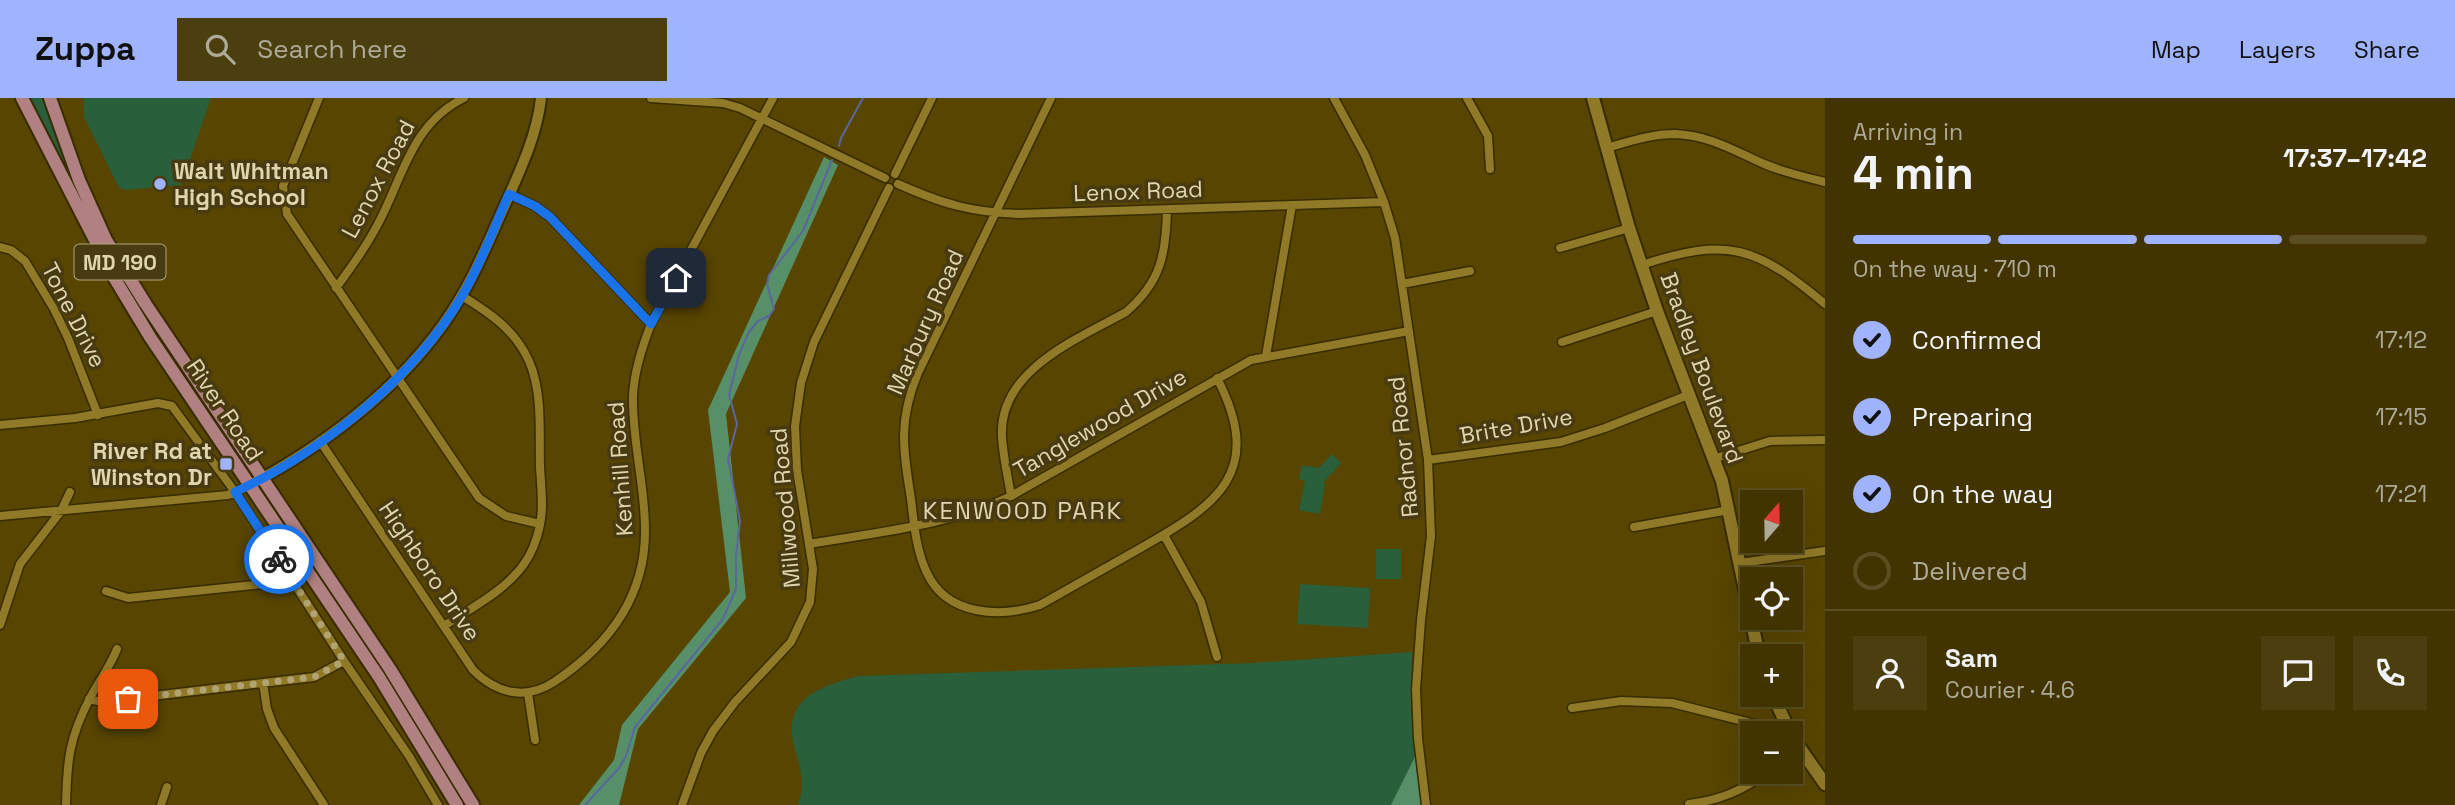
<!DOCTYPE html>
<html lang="en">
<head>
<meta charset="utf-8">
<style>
	:root { --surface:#413400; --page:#4c3f0f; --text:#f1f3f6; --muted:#aeaa99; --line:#5a4f22; --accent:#a0b3fd }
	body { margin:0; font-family:"Space Grotesk",sans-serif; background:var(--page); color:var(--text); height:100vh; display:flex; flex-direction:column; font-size:26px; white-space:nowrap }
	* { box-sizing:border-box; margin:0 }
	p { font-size:23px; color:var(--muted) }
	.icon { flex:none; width:38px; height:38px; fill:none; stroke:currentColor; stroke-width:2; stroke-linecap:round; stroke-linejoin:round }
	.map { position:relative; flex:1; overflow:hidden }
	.details { display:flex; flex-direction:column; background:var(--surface); width:630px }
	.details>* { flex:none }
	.needle { width:46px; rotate:20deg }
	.tools { position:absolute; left:1740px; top:392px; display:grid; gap:14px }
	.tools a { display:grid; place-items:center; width:63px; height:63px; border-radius:0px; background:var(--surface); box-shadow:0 7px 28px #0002,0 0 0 2px var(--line); font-size:35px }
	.pin { position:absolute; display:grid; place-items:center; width:60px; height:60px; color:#fff; margin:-30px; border-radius:14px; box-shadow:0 4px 10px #0006 }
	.courier { position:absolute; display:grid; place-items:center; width:70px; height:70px; margin:-35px; border:5px solid #1a73e8; border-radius:50%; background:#fff; color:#222; box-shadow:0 2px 9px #0007 }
	.headline em { font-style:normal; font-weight:800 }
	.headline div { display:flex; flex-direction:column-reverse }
	.headline { display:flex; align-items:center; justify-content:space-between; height:119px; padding:0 28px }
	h1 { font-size:46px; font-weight:800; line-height:52px }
	.bar { display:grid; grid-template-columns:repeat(4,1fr); gap:10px 7px; align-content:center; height:84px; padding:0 28px }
	.bar i { height:9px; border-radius:5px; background:var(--line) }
	.bar .selected { background:var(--accent) }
	.bar p { grid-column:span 4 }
	.line { display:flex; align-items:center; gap:18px; padding:0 28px; border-top:2px solid var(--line) }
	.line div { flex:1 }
	.round { display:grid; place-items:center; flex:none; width:74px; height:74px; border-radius:0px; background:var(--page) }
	ol { padding:0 28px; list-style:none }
	li { display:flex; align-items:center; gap:21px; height:77px }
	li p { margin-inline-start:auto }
	li .icon { padding:7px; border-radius:50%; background:var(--accent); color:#111; stroke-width:4 }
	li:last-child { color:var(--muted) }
	li i { width:38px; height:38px; border:4px solid var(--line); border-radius:50% }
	header { display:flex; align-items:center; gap:42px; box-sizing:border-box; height:98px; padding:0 35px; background:var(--accent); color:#111 }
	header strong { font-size:33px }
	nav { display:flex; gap:38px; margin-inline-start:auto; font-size:24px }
	.search { width:490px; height:63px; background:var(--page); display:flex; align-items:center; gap:18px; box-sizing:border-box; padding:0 24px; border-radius:0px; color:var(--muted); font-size:26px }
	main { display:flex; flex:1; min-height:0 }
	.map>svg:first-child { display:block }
	.green { fill:#295f3b }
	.forest { fill:#579068 }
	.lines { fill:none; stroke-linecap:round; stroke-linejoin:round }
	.stream { stroke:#5a679d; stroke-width:2 }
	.minor-casing { stroke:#382c00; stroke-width:11 }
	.tertiary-casing { stroke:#382c00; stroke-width:14 }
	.secondary-casing { stroke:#382c00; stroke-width:16 }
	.primary-casing { stroke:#382c00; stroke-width:16 }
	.minor { stroke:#907927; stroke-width:8 }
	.tertiary { stroke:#907927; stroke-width:10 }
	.secondary { stroke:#907927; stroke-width:12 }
	.primary { stroke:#b08180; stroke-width:12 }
	.done { stroke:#b1a372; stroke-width:7; stroke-dasharray:0 12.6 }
	.route { stroke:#1a73e8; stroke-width:9 }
	.poi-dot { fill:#a0b3fd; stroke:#483b11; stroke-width:2.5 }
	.labels { text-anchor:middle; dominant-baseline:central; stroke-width:7; stroke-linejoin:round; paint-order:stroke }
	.shield { fill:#483b11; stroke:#b3a780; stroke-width:2 }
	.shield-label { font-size:21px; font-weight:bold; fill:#e1d5b0 }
	.poi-label { font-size:23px; font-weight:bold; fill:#e1d5b0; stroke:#483b11; text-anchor:start }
	.street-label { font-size:23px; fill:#e1d5b0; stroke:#483b11 }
	.neighbourhood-label { font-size:24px; letter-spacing:2px; fill:#e1d5b0; stroke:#483b11 }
</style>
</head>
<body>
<header>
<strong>Zuppa</strong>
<div class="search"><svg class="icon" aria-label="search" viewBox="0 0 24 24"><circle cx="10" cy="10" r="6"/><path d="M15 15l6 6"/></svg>Search here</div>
<nav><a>Map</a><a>Layers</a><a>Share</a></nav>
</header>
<main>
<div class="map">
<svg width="1825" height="707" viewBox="0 0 1825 707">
	<rect width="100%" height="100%" fill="#574500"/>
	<path class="green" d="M29,0H45L77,89L222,330L191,291L129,198L90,126Z
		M84,0H211L181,87L126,92L119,90L84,19Z
		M1332,356L1341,365L1323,385L1325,386L1320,416L1299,412L1305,383L1299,381L1302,367L1319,370Z
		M1376,451H1401V481H1376Z
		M1300,486L1370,490L1368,530L1297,526Z
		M1412,554L1411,606L1422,707H798C806,686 800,669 794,648C782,600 821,588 859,578L1254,565Z"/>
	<path class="forest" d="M824,59L838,67L726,316L746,500L638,631L619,707H579L614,662L622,627L730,494L708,312Z
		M1415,659L1421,707H1391Z"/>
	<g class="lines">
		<path class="stream" d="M839,48L841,40L863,0
			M585,707L619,670L626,658L635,629L723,521L736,491V457L740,423L728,361L737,326L729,297L739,257L749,234L758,223L769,218L774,211L767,186L769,177L803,133L832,62"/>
		<g class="minor-casing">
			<path id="minor" d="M319,0L283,88L287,116L479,400L506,418L540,426
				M651,0L723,5L740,10L885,80
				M1051,0L918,275C898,323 903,351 911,401C914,426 916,452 927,475C947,518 1000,520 1040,507C1073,488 1106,470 1139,451C1217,407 1266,375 1217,280
				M1334,0L1365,57L1384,104L1395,140L1428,362L1431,438L1421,522L1416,591L1418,640L1426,707
				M1467,0L1488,38L1490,71
				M1606,50C1628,44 1651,36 1675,36C1708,37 1733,52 1762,65C1782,74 1804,79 1825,84
				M895,76L932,0
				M898,86C943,106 970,114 1019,116L1384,104
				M509,96L535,108L550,119L651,226
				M0,149L11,152L25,163L54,211L68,240L98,317
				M1560,150L1629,130
				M1642,167C1728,138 1757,149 1825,206
				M1402,186L1470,173
				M336,190C352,168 368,146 380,122C404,75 413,25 464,0
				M1562,244L1657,213
				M1266,258L1292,107
				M0,327L75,320L158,305L172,308L235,394L344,563L409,658L438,707
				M320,343L473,572C496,595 525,603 554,584C608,548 646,499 645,431C645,387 632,343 633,298C634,273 642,249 651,226L773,0
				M1713,361L1770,343L1825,342
				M1428,362L1561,344L1605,330L1688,297
				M1011,398C1008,379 1003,358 1002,339C998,272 1078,241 1126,214C1161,184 1166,156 1167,112
				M0,418L228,397L250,387
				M1634,429L1729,412
				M1164,437L1201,504L1217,559
				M809,446C878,434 947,428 1011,398L1251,262L1409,233
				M1740,465L1825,453
				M106,493L128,500L293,483
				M0,527L20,466L61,413L70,394
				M444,528C471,510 505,493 524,466C532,455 537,441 540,427C544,409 541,388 540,369C539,335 543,295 529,263C515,232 490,215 462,198
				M263,585L267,611L274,630L324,707
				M528,595L535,642
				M89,601L102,604L314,579L344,563
				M1572,610L1621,603L1672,605L1790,635
				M1790,656L1800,649
				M1689,706C1720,702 1742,693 1767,674
				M66,707C67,663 69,640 90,600C99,583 110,569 117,551
				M161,707L167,689
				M682,707L701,655L713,633L735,604L791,544L810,504L813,471L797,372L795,328L801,285L814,244L889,90"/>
		</g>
		<g class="tertiary-casing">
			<path id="tertiary" d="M250,387C332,343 415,279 462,197C478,170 490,140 503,111C519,75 537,38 541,0"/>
		</g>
		<g class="secondary-casing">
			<path id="secondary" d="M1593,0L1629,130L1657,213L1722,383L1759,558
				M1773,597L1790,635
				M1790,636L1825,686"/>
		</g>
		<g class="primary-casing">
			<path id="primary" d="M22,0L115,181L150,239L379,579L457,707
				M50,0L79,82L106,142L145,205L390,571L473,707"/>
		</g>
		<use href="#minor" class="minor"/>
		<use href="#tertiary" class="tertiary"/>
		<use href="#secondary" class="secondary"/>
		<use href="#primary" class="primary"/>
	</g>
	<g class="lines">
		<path class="done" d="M128,601L314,579L344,563L279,461"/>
		<path class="route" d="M279,461L235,394C320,355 414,280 462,198C481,166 494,130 509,96L535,108L550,119L651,226L676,180"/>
	</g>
	<g class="poi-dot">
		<circle cx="160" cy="86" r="7"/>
		<rect x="219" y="359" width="14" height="14" rx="3.5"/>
	</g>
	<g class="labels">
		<rect class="shield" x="74.5" y="146.5" width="91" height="35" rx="5"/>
		<g class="shield-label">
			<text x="120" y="164">MD 190</text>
		</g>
		<g class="poi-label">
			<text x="174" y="73">Walt Whitman<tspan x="174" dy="26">High School</tspan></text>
			<text x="212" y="353" text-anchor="end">River Rd at<tspan x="212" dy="26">Winston Dr</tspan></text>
		</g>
		<g class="street-label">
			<text transform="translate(378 81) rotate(-62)">Lenox Road</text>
			<text transform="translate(1138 93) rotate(-2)">Lenox Road</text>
			<text transform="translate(74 217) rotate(63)">Tone Drive</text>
			<text transform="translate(925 224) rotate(-66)">Marbury Road</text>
			<text transform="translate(1702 270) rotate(70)">Bradley Boulevard</text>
			<text transform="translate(225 312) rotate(56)">River Road</text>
			<text transform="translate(1100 325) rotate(-30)">Tanglewood Drive</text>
			<text transform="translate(1516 328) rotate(-10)">Brite Drive</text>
			<text transform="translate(1403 349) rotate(-96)">Radnor Road</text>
			<text transform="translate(620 371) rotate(-94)">Kenhill Road</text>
			<text transform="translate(785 410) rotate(-95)">Millwood Road</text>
			<text transform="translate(430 473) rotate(56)">Highboro Drive</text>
		</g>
		<g class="neighbourhood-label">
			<text x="1023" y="412">KENWOOD PARK</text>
		</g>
	</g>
</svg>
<div class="tools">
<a><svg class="needle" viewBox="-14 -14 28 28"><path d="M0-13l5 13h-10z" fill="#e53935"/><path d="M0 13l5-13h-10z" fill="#aeaa99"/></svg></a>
<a><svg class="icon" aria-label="locate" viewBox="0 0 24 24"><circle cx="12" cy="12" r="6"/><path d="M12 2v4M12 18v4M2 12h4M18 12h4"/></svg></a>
<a>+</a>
<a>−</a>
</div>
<div class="pin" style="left:128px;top:601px;background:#ea580c"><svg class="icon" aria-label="bag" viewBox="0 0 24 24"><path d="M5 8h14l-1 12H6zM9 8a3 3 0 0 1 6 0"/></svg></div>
<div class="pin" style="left:676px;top:180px;background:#1f2937"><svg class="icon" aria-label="home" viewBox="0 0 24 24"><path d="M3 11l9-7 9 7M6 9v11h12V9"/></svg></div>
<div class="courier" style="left:279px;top:461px"><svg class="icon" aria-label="bike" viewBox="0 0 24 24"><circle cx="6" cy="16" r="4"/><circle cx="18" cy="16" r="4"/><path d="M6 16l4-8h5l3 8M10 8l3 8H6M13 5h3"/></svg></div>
</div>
<section class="details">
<div class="headline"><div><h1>4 min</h1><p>Arriving in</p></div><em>17:37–17:42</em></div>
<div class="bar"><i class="selected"></i><i class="selected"></i><i class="selected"></i><i></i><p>On the way · 710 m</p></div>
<ol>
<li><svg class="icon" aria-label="check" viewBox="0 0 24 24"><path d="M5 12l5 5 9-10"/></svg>Confirmed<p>17:12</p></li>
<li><svg class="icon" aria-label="check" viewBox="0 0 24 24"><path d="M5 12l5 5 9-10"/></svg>Preparing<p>17:15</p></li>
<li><svg class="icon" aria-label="check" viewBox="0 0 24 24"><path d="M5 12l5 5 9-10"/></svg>On the way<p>17:21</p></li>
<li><i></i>Delivered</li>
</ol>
<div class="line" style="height:126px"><a class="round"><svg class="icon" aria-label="person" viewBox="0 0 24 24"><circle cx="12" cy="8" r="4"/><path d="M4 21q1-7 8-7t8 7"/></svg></a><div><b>Sam</b><p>Courier · 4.6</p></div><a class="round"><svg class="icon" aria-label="chat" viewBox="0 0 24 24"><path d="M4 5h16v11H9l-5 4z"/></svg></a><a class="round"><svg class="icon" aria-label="phone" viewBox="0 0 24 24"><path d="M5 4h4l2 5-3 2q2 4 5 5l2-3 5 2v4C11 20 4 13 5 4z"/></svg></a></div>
</section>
</main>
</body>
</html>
